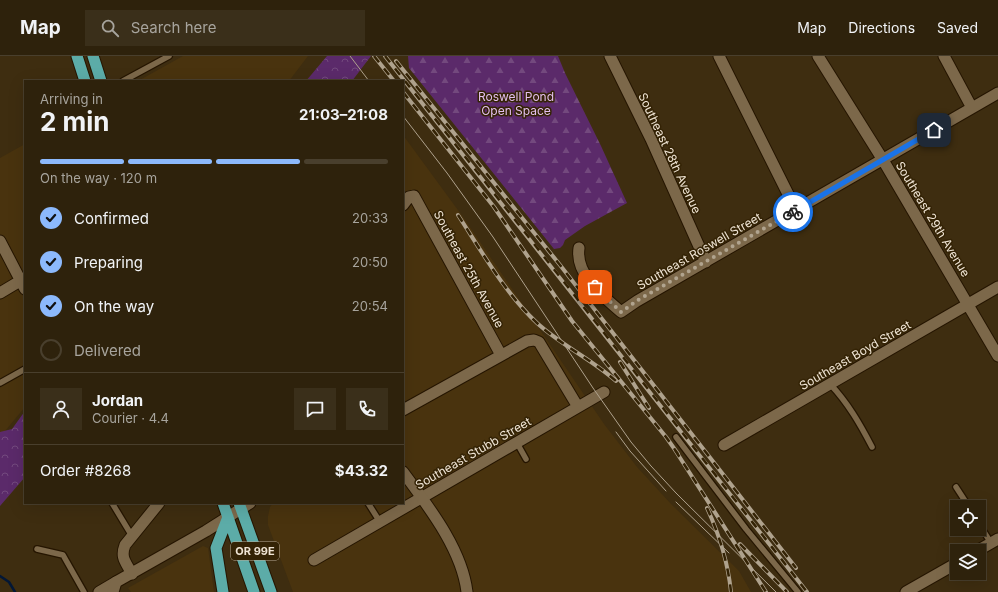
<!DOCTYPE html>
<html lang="en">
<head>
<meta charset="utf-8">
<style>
	:root { --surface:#2e220c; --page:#3a2f1a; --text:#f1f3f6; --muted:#a7a49d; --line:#493f2d; --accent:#8cb9fc }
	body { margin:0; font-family:Inter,sans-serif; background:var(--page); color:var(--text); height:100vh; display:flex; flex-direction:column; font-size:15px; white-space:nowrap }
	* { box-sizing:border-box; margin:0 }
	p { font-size:13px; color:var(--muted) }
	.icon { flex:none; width:22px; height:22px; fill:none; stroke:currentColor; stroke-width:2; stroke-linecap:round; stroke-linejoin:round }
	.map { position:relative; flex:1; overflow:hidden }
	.drawer { position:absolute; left:24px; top:24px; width:380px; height:424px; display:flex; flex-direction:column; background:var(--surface); border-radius:0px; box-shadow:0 4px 16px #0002,0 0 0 1px var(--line) }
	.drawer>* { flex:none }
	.tools { position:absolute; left:950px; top:444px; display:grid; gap:8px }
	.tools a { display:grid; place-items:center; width:36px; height:36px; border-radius:0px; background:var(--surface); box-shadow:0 4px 16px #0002,0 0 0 1px var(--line); font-size:20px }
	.pin { position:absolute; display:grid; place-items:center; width:34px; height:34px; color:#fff; margin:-17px; border-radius:8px; box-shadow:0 2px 6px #0006 }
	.courier { position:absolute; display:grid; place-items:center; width:40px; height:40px; margin:-20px; border:3px solid #1a73e8; border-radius:50%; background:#fff; color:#222; box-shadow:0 1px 5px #0007 }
	.overview em { font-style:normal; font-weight:700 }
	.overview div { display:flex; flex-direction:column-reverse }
	.overview { display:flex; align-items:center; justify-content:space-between; height:68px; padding:0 16px }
	h1 { font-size:26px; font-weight:700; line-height:30px }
	.bar { display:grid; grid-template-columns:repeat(4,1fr); gap:6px 4px; align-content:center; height:48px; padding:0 16px }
	.bar i { height:5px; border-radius:3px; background:var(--line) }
	.bar .selected { background:var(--accent) }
	.bar p { grid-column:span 4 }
	.line { display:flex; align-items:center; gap:10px; padding:0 16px; border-top:1px solid var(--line) }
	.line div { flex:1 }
	.round { display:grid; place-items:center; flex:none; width:42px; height:42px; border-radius:0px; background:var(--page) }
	ol { padding:0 16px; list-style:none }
	li { display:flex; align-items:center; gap:12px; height:44px }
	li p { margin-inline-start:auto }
	li .icon { padding:4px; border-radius:50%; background:var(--accent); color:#111; stroke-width:4 }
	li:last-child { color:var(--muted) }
	li i { width:22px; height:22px; border:2px solid var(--line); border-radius:50% }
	header { display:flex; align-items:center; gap:24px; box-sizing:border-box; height:56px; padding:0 20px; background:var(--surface); border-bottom:1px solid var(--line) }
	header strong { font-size:19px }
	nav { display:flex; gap:22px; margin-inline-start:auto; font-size:14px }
	.search { width:280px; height:36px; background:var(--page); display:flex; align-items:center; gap:10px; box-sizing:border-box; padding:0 14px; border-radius:0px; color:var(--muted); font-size:15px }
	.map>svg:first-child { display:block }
	.built { fill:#49330e }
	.forest { fill:url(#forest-firs) }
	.park { fill:url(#park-crowns) }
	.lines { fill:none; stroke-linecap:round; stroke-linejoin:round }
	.stream { stroke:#031736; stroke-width:2.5 }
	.service-casing { stroke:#251500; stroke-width:8 }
	.minor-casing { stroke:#251500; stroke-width:13 }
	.tertiary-casing { stroke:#251500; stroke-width:13 }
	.trunk-casing { stroke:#251500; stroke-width:13 }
	.service { stroke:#7c684a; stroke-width:5.5 }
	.minor { stroke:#7c684a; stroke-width:11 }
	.tertiary { stroke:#7c684a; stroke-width:11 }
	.trunk { stroke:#5caca8; stroke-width:11 }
	.tram { stroke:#afa28d; stroke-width:1 }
	.rail-casing { stroke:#afa28d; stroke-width:4 }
	.rail { stroke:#342305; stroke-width:2.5; stroke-dasharray:8; stroke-linecap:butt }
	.done { stroke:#b1a48f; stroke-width:4; stroke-dasharray:0 7.2 }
	.route { stroke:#1a73e8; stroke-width:5 }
	.labels { text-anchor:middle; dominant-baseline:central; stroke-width:3; stroke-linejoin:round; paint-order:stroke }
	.shield { fill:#342305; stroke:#b7aa96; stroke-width:1 }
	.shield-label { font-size:11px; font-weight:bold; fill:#efe4d4 }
	.park-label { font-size:12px; fill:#e4bff0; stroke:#342305 }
	.street-label { font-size:12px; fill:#efe4d4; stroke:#342305 }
</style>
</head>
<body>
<header>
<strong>Map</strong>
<div class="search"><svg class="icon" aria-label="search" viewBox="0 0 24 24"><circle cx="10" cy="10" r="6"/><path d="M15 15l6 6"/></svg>Search here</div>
<nav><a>Map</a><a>Directions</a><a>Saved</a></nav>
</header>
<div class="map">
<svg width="998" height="536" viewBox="0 0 998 536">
	<defs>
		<pattern id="forest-firs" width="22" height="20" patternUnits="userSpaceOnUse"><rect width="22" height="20" fill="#5b2a6a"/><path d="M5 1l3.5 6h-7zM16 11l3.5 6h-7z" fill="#73497e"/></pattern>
		<pattern id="park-crowns" width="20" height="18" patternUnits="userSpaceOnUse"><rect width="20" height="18" fill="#5b2a6a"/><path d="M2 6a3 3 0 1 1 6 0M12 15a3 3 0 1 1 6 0" fill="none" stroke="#73497e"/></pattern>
	</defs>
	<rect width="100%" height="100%" fill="#3e2d10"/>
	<path class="built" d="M183,0H308L289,25H138Z
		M403,79L463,161L604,368L637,411L671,448L739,515L751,536H293L268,469V460L270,451L273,447H403Z
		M25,88V351L0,381V102Z
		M203,490L208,492L214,536H131L128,532Z"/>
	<path class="forest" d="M408,0H558L565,17L601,90L627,147L585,170L565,184L563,189L560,192L554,193L409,12Z"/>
	<path class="park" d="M327,0H371L352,25H306Z
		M25,355V421L0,450V376L12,373Z"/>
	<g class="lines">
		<path class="stream" d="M0,520L9,526L15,536"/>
		<g class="service-casing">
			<path id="service" d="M123,25L169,0
				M0,327L25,313
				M830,328C848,347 860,368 872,391
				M676,381L746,473L798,536
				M517,387L526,403
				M956,431L969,451
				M112,447L132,480
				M368,447L380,466
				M979,468L991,487
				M37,493L63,499L84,536"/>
		</g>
		<g class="minor-casing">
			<path id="minor" d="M610,0L651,83L706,206
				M719,0L796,154
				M818,0L883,104L998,300
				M944,0L972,52
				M403,149L409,141L414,140L501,299
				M0,185L25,233
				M579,192C575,219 603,240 621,256L637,245L998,37
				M0,237L25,222
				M403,354L527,285L534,284L539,286L578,351
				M724,389L998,231
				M977,495L998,483
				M314,504L604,336
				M132,518C126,506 120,502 125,489L159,447
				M99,536L116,526
				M906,536L957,507"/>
		</g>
		<g class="tertiary-casing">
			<path id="tertiary" d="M403,416C428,450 462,493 467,536
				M113,536L116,526L206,475L250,447"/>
		</g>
		<g class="trunk-casing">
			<path id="trunk" d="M77,0L85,25
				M93,0L101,25
				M223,447L254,536
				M239,447L271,536
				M223,536L216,492L228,461"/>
		</g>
		<use href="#service" class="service"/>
		<use href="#minor" class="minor"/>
		<use href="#tertiary" class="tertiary"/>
		<use href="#trunk" class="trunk"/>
		<path class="tram" d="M350,0L369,25
			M403,60L447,117L493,181L593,332L631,386L651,410L676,437L776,536
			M616,376L630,395L666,435
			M676,446L729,497"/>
		<g class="rail-casing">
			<path id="rail" d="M374,0L394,25
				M385,0C527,178 667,357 807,536
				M396,5L560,209L796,512
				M403,36L494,151L572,265L666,381L678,398
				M458,159C482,196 505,237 537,267C561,289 591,303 616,325
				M620,306L649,352
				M675,394L766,536
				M707,452C719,478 728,507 731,536
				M740,488L787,536"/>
		</g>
		<use href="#rail" class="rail"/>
	</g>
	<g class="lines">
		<path class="done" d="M595,231L621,256L638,244L793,156"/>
		<path class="route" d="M793,156L934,74"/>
	</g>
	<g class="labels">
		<rect class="shield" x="231" y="486" width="48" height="18" rx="3"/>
		<g class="shield-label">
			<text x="255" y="495">OR 99E</text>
		</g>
		<g class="park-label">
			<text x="516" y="40">Roswell Pond<tspan x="516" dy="14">Open Space</tspan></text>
		</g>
		<g class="street-label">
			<text transform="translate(670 97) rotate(65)">Southeast 28th Avenue</text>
			<text transform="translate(933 163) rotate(59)">Southeast 29th Avenue</text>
			<text transform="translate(699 195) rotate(-30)">Southeast Roswell Street</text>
			<text transform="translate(469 213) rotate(61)">Southeast 25th Avenue</text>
			<text transform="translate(855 299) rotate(-30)">Southeast Boyd Street</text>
			<text transform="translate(473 397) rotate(-30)">Southeast Stubb Street</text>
		</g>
	</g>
</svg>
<div class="tools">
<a><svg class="icon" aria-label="locate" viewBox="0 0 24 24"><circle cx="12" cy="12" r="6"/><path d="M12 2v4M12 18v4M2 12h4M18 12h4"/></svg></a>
<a><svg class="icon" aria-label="layers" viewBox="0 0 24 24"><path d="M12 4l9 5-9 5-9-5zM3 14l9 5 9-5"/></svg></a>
</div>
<div class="pin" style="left:595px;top:231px;background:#ea580c"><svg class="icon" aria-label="bag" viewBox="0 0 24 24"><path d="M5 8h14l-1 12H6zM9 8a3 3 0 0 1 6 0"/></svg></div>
<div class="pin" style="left:934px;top:74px;background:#1f2937"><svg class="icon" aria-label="home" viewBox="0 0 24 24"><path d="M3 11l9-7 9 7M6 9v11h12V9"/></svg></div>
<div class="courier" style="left:793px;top:156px"><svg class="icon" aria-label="bike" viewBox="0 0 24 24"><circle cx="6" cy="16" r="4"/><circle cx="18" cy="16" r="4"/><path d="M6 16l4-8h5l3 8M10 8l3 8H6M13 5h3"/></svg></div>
<section class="drawer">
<div class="overview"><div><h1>2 min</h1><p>Arriving in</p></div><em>21:03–21:08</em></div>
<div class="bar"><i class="selected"></i><i class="selected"></i><i class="selected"></i><i></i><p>On the way · 120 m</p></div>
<ol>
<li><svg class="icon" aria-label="check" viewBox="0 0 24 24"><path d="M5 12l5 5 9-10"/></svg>Confirmed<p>20:33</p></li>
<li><svg class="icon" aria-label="check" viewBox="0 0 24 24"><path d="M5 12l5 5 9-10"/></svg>Preparing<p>20:50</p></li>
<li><svg class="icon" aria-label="check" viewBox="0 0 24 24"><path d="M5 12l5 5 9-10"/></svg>On the way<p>20:54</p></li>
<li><i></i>Delivered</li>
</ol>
<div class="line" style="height:72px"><a class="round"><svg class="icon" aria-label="person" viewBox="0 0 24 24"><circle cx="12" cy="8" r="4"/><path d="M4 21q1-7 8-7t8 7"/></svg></a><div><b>Jordan</b><p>Courier · 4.4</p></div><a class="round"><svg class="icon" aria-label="chat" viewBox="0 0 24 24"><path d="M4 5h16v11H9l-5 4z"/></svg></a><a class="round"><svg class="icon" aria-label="phone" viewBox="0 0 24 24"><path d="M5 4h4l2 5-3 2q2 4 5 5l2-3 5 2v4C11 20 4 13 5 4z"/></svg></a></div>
<div class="line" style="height:52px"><div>Order #8268</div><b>$43.32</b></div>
</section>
</div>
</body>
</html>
